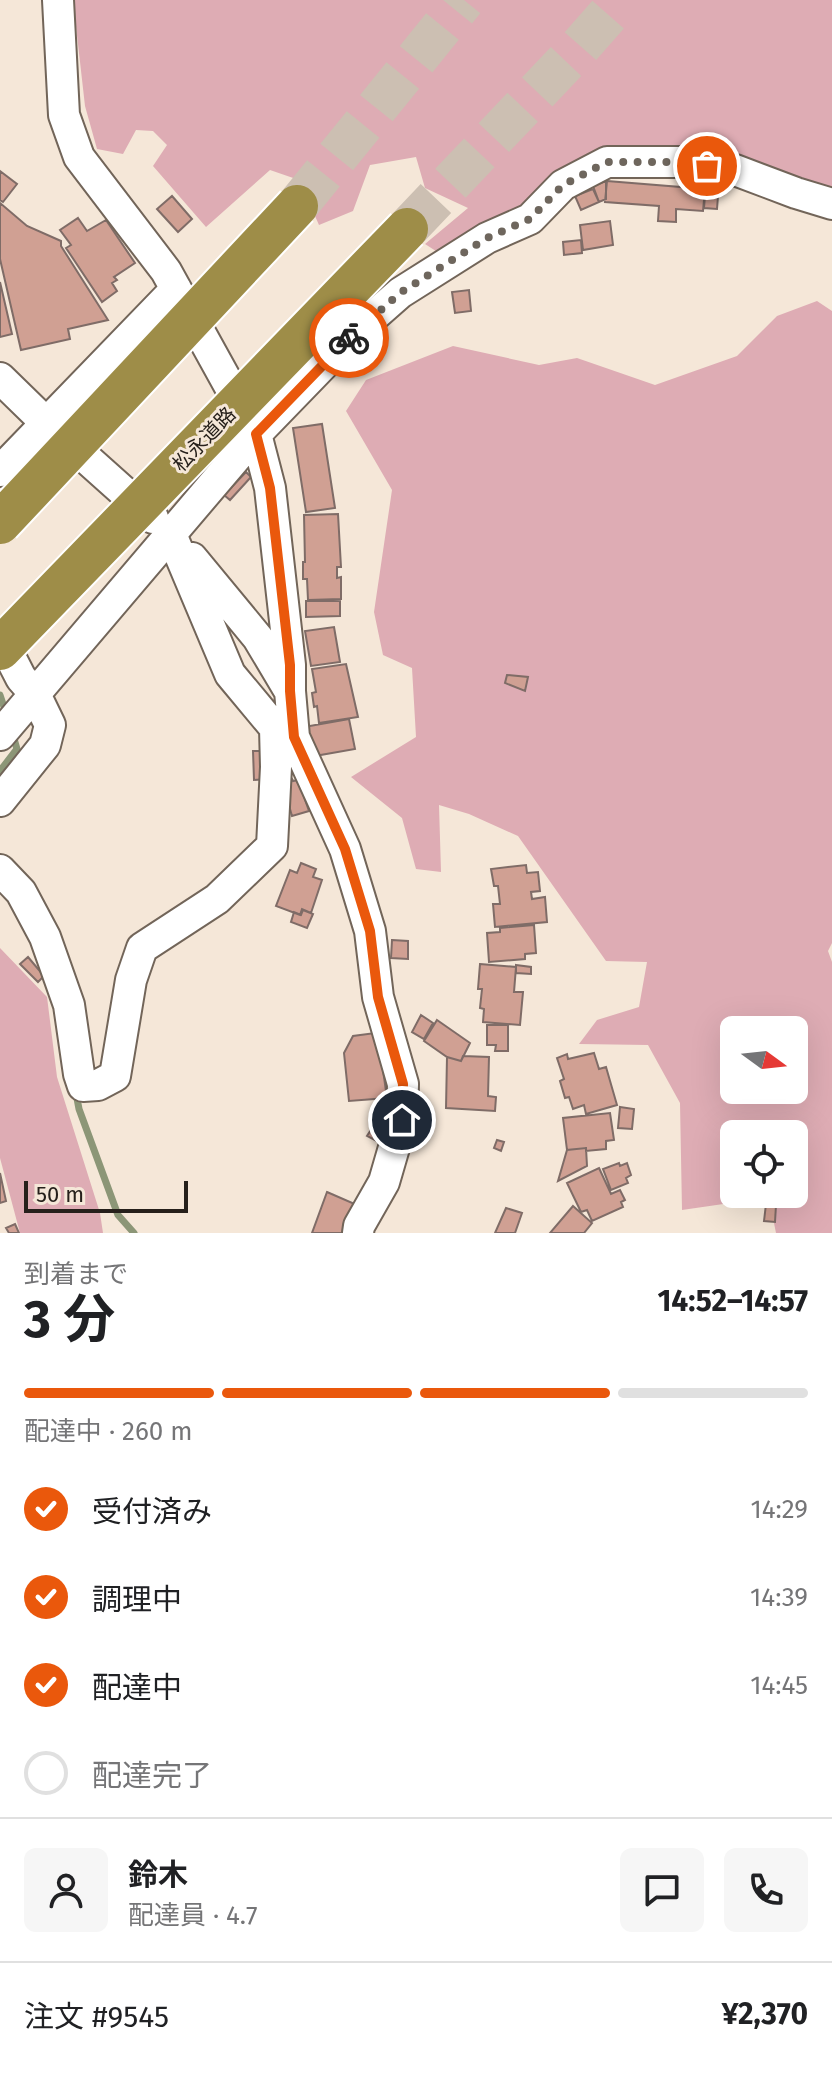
<!DOCTYPE html>
<html lang="ja">
<head>
<meta charset="utf-8">
<style>
	:root { --surface:#fff; --page:#f6f6f6; --text:#202124; --muted:#757577; --line:#e0e0e0; --accent:#ea580c }
	body { margin:0; font-family:"Fira Sans","Noto Sans JP",sans-serif; background:var(--page); color:var(--text); height:100vh; display:flex; flex-direction:column; font-size:30px; white-space:nowrap }
	* { box-sizing:border-box; margin:0 }
	p { font-size:26px; color:var(--muted) }
	.icon { flex:none; width:44px; height:44px; fill:none; stroke:currentColor; stroke-width:2; stroke-linecap:round; stroke-linejoin:round }
	.map { position:relative; height:1233px; overflow:hidden }
	.sheet { display:flex; flex-direction:column; background:var(--surface); flex:1 }
	.sheet>* { flex:none }
	.needle { width:52px; rotate:105deg }
	.controls { position:absolute; left:720px; top:1016px; display:grid; gap:16px }
	.controls a { display:grid; place-items:center; width:88px; height:88px; border-radius:12px; background:var(--surface); box-shadow:0 8px 32px #0002; font-size:40px }
	.scale { position:absolute; left:24px; bottom:20px; width:164px; box-sizing:border-box; padding-left:8px; border:4px solid #26201b; border-top:0; font-size:22px; line-height:28px; white-space:nowrap; color:#26201b; -webkit-text-stroke:6px #f5e7d8; paint-order:stroke }
	.pin { position:absolute; display:grid; place-items:center; width:68px; height:68px; color:#fff; margin:-34px; border:4px solid #fff; border-radius:50%; box-shadow:0 2px 8px #0007 }
	.courier { position:absolute; display:grid; place-items:center; width:80px; height:80px; margin:-40px; border:6px solid #ea580c; border-radius:50%; background:#fff; color:#222; box-shadow:0 2px 10px #0007 }
	.summary em { font-style:normal; font-weight:700 }
	.summary div { display:flex; flex-direction:column-reverse }
	.summary { display:flex; align-items:center; justify-content:space-between; height:136px; padding:0 24px }
	h1 { font-size:52px; font-weight:700; line-height:60px }
	.bar { display:grid; grid-template-columns:repeat(4,1fr); gap:12px 8px; align-content:center; height:96px; padding:0 24px }
	.bar i { height:10px; border-radius:6px; background:var(--line) }
	.bar .selected { background:var(--accent) }
	.bar p { grid-column:span 4 }
	.line { display:flex; align-items:center; gap:20px; padding:0 24px; border-top:2px solid var(--line) }
	.line div { flex:1 }
	.round { display:grid; place-items:center; flex:none; width:84px; height:84px; border-radius:12px; background:var(--page) }
	ol { padding:0 24px; list-style:none }
	li { display:flex; align-items:center; gap:24px; height:88px }
	li p { margin-inline-start:auto }
	li .icon { padding:8px; border-radius:50%; background:var(--accent); color:#fff; stroke-width:4 }
	li:last-child { color:var(--muted) }
	li i { width:44px; height:44px; border:4px solid var(--line); border-radius:50% }
	.map>svg:first-child { display:block }
	.forest { fill:#deacb4; fill-rule:evenodd }
	.lines { fill:none; stroke-linecap:round; stroke-linejoin:round }
	.stream { stroke:#8c9677; stroke-width:7 }
	.building { fill:#d0a093; stroke:#7f6c67; stroke-width:2 }
	.highway-tunnel { stroke:#ccbfb2; stroke-width:42; stroke-dasharray:42 21; stroke-linecap:butt }
	.minor-casing { stroke:#726559; stroke-width:34 }
	.minor { stroke:#fff; stroke-width:30 }
	.highway-bridge-casing { stroke:#fff; stroke-width:46; stroke-linecap:butt }
	.highway-bridge { stroke:#9e8d48; stroke-width:42 }
	.done { stroke:#6e665d; stroke-width:8; stroke-dasharray:0 14.4 }
	.route { stroke:#ea580c; stroke-width:10 }
	.labels { text-anchor:middle; dominant-baseline:central; stroke-width:6; stroke-linejoin:round; paint-order:stroke }
	.street-label { font-size:20px; fill:#26201b; stroke:#f5e7d8 }
</style>
</head>
<body>
<div class="map">
<svg width="832" height="1233" viewBox="0 0 832 1233">
	<rect width="100%" height="100%" fill="#f5e7d8"/>
	<path class="forest" d="M73,0H832V200L681,150L527,207L439,253L425,244L468,208L425,188L416,157L370,165L353,211L319,225L299,180L270,170L206,227L153,166L167,145L153,131L136,130L123,154L97,149L85,106Z
		M817,301L832,311V943L828,951L832,962V1233H776L771,1208L744,1201L682,1210L680,1103L648,1045L579,1044L597,1020L639,1007L647,962L606,961L518,836L469,814L439,805L441,872L416,869L402,818L351,777L416,737L412,668L383,655L374,612L392,490L346,411L366,380L453,346L539,365L577,358L655,385L737,356L777,316ZM734,1030H794V1090H734ZM734,1134H794V1194H734Z
		M0,948L47,997L57,1077L100,1213L103,1233H20L0,1158Z"/>
	<g class="lines">
		<path class="stream" d="M0,695L7,716
			M0,771L17,749L12,732
			M76,1093L79,1109L118,1215L134,1233"/>
	</g>
	<path class="building" d="M0,171L17,184L3,202L0,200Z
		M606,181V199L599,202L593,186Z
		M607,181L705,189L703,211L676,209V222L658,221L659,206L605,202Z
		M593,189L599,202L581,210L575,196Z
		M705,195L718,196L717,209L704,208Z
		M172,196L192,219L178,232L157,209Z
		M0,203L27,226L61,241V246L108,320L68,329L70,339L21,350L0,259Z
		M78,218L87,231L106,220L135,263L114,277L117,280L112,283L117,291L102,302L66,248L71,245L60,230Z
		M610,221L613,245L583,250L580,225Z
		M581,240L582,253L564,255L563,242Z
		M0,282L12,334L0,337Z
		M469,290L471,311L455,313L452,292Z
		M322,424L335,508L306,512L293,428Z
		M246,472L251,477L230,500L224,495Z
		M338,514L341,567H337V578L341,577V599L308,600L307,579H303V562H305L304,515Z
		M306,601H340V616L306,617Z
		M334,627L340,662L311,666L305,631Z
		M346,664L358,717L319,723L317,706L314,707L312,693L316,692L312,669Z
		M507,675L528,677L525,691L505,683Z
		M349,719L355,749L309,757L304,727Z
		M253,751H267L268,779L254,780Z
		M292,779L293,781L298,780L309,811L292,816L282,781Z
		M301,863L316,869L313,877L322,880L311,913L302,909L300,915L276,906L290,870L297,873Z
		M526,865L527,873L538,872L540,891L531,892L532,899L545,897L547,922L495,927L493,904H500L498,886H494L491,869Z
		M303,910L313,914L307,928L291,922L294,912L301,915Z
		M534,925L536,953L525,954V959L489,962L487,933L500,932V928Z
		M392,940L408,941V959L391,958Z
		M28,957L44,976L38,982L20,964Z
		M480,964L516,967L514,992H523L520,1025L483,1022L484,1009L480,1008L482,989H478Z
		M516,965L531,967V974L516,973Z
		M421,1015L433,1023L424,1039L412,1032Z
		M437,1020L470,1043L461,1061L447,1057L424,1041Z
		M487,1025H508V1051H495L496,1045H487Z
		M375,1033L380,1049L387,1098L349,1101L344,1053L353,1036Z
		M594,1053L599,1069L606,1067L617,1105L586,1114L584,1105L573,1109L569,1097L565,1098L560,1081L564,1079L557,1058L567,1054L568,1059Z
		M463,1056L489,1057L488,1096L496,1097L495,1111L446,1108L447,1057L461,1061Z
		M388,1104L386,1146L367,1136Z
		M620,1107L634,1109L632,1129L618,1128Z
		M610,1113L614,1140L606,1141V1149L586,1151V1148L567,1150L563,1118Z
		M497,1140L504,1142L501,1151L494,1148Z
		M586,1148L587,1166L558,1181L567,1150Z
		M619,1163L620,1166L627,1163L631,1175L626,1178L628,1183L611,1190L603,1169Z
		M599,1168L611,1194L620,1190L625,1200L621,1202L623,1207L592,1221L587,1210L581,1212L567,1183Z
		M0,1173L6,1201L0,1203Z
		M327,1192L357,1205L347,1233H312Z
		M766,1204L776,1205L775,1222L764,1221Z
		M573,1206L592,1223L584,1233H550Z
		M506,1208L522,1213L515,1233H495Z
		M15,1224L19,1233H9L6,1228Z"/>
	<g class="lines">
		<path class="highway-tunnel" d="M297,206L464,0
			M407,229L577,50L621,0"/>
		<g class="minor-casing">
			<path id="minor" d="M58,0L64,115L79,157L166,271L256,434L270,488L290,665V691L294,737L345,849L370,931L378,997L403,1084L402,1120L384,1182L359,1226L358,1233
				M0,378L39,416L153,518
				M0,471L176,289
				M192,558L258,638L289,690
				M0,637L21,678L35,694L50,725L45,745L0,801
				M0,735L256,434L350,337L400,293L487,238L530,219L563,185L607,162H679L735,170L796,193L832,204
				M0,870L21,892L45,937L69,1005L79,1074L83,1086L98,1085L115,1076L131,980L142,948L217,899L272,846L276,767L275,728L230,674L171,534"/>
		</g>
		<use href="#minor" class="minor"/>
		<g class="highway-bridge-casing">
			<path id="highway-bridge" d="M0,523L297,206
				M0,649L407,229"/>
		</g>
		<use href="#highway-bridge" class="highway-bridge"/>
	</g>
	<g class="lines">
		<path class="done" d="M349,338L400,293L487,238L530,219L563,185L607,162H679L707,166"/>
		<path class="route" d="M349,338L256,434L270,488L290,665V691L294,737L345,849L370,931L378,997L403,1084L402,1120"/>
	</g>
	<g class="labels">
		<g class="street-label">
			<text transform="translate(204 439) rotate(-46)">松永道路</text>
		</g>
	</g>
</svg>
<div class="controls">
<a><svg class="needle" viewBox="-14 -14 28 28"><path d="M0-13l5 13h-10z" fill="#e53935"/><path d="M0 13l5-13h-10z" fill="#757577"/></svg></a>
<a><svg class="icon" aria-label="locate" viewBox="0 0 24 24"><circle cx="12" cy="12" r="6"/><path d="M12 2v4M12 18v4M2 12h4M18 12h4"/></svg></a>
</div>
<div class="scale">50 m</div>
<div class="pin" style="left:707px;top:166px;background:#ea580c"><svg class="icon" aria-label="bag" viewBox="0 0 24 24"><path d="M5 8h14l-1 12H6zM9 8a3 3 0 0 1 6 0"/></svg></div>
<div class="pin" style="left:402px;top:1120px;background:#1f2937"><svg class="icon" aria-label="home" viewBox="0 0 24 24"><path d="M3 11l9-7 9 7M6 9v11h12V9"/></svg></div>
<div class="courier" style="left:349px;top:338px"><svg class="icon" aria-label="bike" viewBox="0 0 24 24"><circle cx="6" cy="16" r="4"/><circle cx="18" cy="16" r="4"/><path d="M6 16l4-8h5l3 8M10 8l3 8H6M13 5h3"/></svg></div>
</div>
<section class="sheet">
<div class="summary"><div><h1>3 分</h1><p>到着まで</p></div><em>14:52–14:57</em></div>
<div class="bar"><i class="selected"></i><i class="selected"></i><i class="selected"></i><i></i><p>配達中 · 260 m</p></div>
<ol>
<li><svg class="icon" aria-label="check" viewBox="0 0 24 24"><path d="M5 12l5 5 9-10"/></svg>受付済み<p>14:29</p></li>
<li><svg class="icon" aria-label="check" viewBox="0 0 24 24"><path d="M5 12l5 5 9-10"/></svg>調理中<p>14:39</p></li>
<li><svg class="icon" aria-label="check" viewBox="0 0 24 24"><path d="M5 12l5 5 9-10"/></svg>配達中<p>14:45</p></li>
<li><i></i>配達完了</li>
</ol>
<div class="line" style="height:144px"><a class="round"><svg class="icon" aria-label="person" viewBox="0 0 24 24"><circle cx="12" cy="8" r="4"/><path d="M4 21q1-7 8-7t8 7"/></svg></a><div><b>鈴木</b><p>配達員 · 4.7</p></div><a class="round"><svg class="icon" aria-label="chat" viewBox="0 0 24 24"><path d="M4 5h16v11H9l-5 4z"/></svg></a><a class="round"><svg class="icon" aria-label="phone" viewBox="0 0 24 24"><path d="M5 4h4l2 5-3 2q2 4 5 5l2-3 5 2v4C11 20 4 13 5 4z"/></svg></a></div>
<div class="line" style="height:104px"><div>注文 #9545</div><b>¥2,370</b></div>
</section>
</body>
</html>
